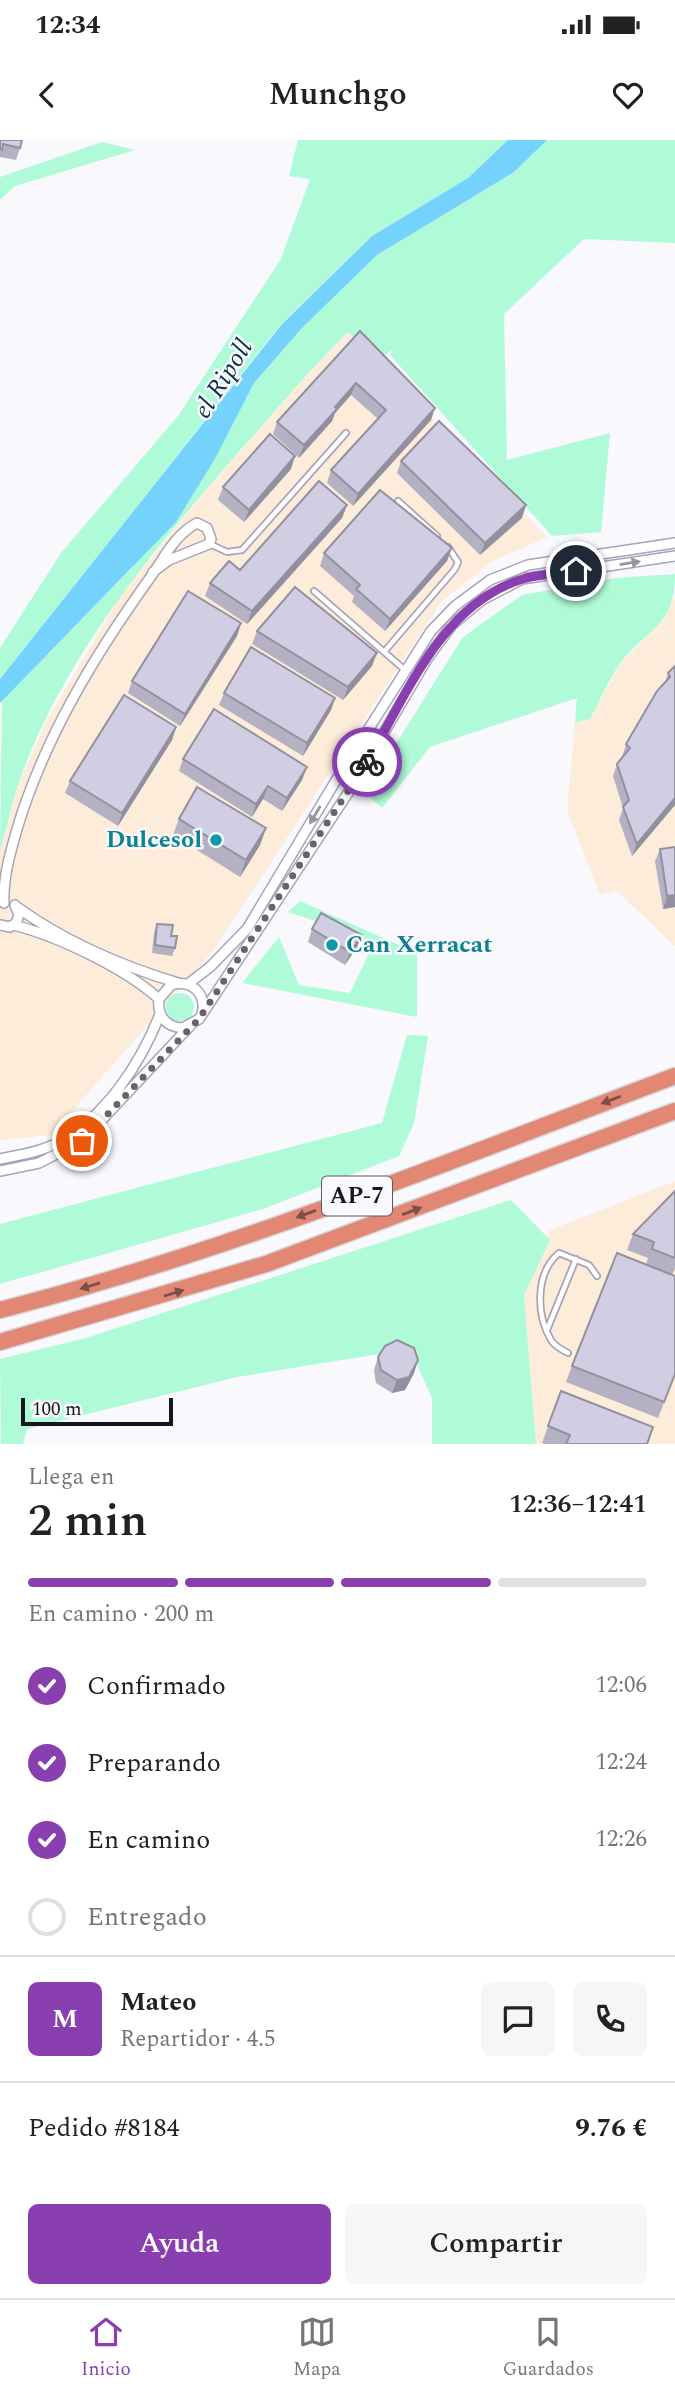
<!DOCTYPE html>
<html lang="es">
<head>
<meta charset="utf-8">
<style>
	:root { --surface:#fff; --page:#f6f6f6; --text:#222; --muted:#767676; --line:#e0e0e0; --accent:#8a3fb1 }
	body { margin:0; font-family:Spectral,serif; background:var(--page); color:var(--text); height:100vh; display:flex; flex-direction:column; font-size:26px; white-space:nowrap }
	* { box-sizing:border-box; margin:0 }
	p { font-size:23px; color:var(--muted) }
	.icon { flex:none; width:38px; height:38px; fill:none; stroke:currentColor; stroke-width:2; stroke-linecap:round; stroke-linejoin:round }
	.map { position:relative; height:1304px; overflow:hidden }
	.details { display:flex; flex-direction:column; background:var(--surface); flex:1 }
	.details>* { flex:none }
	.scale { position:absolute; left:21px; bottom:18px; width:152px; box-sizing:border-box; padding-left:7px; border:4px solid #17151d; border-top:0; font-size:19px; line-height:24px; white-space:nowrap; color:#17151d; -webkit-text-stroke:5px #f9f8fd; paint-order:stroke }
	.pin { position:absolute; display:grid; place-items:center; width:60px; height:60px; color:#fff; margin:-30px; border:4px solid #fff; border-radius:50%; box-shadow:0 2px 7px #0007 }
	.courier { position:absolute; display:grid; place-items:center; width:70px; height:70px; margin:-35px; border:5px solid #8a3fb1; border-radius:50%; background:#fff; color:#222; box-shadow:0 2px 9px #0007 }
	.overview em { font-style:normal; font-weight:600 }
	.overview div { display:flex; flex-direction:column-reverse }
	.overview { display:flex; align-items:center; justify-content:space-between; height:119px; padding:0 28px }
	h1 { font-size:46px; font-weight:600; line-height:52px }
	.bar { display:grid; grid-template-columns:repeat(4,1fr); gap:10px 7px; align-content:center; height:84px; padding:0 28px }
	.bar i { height:9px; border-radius:5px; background:var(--line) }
	.bar .on { background:var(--accent) }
	.bar p { grid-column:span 4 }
	.line { display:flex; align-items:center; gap:18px; padding:0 28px; border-top:2px solid var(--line) }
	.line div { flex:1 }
	.round { display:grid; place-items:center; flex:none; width:74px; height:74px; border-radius:10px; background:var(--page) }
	ol { padding:0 28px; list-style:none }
	li { display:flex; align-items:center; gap:21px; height:77px }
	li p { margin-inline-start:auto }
	li .icon { padding:7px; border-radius:50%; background:var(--accent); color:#fff; stroke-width:4 }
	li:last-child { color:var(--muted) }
	li i { width:38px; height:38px; border:4px solid var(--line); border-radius:50% }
	.button { display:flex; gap:14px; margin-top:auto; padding:14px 28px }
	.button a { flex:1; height:80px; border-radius:10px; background:var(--accent); color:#fff; font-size:28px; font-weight:600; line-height:80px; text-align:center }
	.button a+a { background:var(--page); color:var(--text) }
	.status { display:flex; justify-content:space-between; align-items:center; height:49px; padding:0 35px; background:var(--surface); direction:ltr }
	.status svg { height:19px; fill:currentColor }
	header { display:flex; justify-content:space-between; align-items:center; height:91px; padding:0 28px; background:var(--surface); font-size:32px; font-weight:600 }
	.dock { display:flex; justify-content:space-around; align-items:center; height:98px; border-top:2px solid var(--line); background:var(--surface); font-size:19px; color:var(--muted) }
	.dock a { display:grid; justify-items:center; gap:4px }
	.dock .on { color:var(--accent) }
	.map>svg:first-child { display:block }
	.industrial { fill:#feecdb }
	.green { fill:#affad7 }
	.water { fill:#74d2fc }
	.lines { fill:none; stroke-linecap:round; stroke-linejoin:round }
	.service-casing { stroke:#a7a4b8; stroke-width:8 }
	.minor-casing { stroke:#a7a4b8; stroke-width:12 }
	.motorway-casing { stroke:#d5d5d6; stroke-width:19 }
	.service { stroke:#fff; stroke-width:4.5 }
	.minor { stroke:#fff; stroke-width:9 }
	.motorway { stroke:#e18773; stroke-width:16 }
	.wall { fill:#b4b1c3 }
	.shaded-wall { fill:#92909f }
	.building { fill:#d1cee3; stroke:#92909f; stroke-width:2 }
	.oneway { fill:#979699 }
	.oneway2 { fill:#7c4e48 }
	.done { stroke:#66646b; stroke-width:7; stroke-dasharray:0 12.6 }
	.route { stroke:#8a3fb1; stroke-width:9 }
	.culture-dot { fill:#0f9aa8; stroke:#f9f8fd; stroke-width:2.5 }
	.labels { text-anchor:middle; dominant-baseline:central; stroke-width:5; stroke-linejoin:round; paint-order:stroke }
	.shield { fill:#f9f8fd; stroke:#5b5960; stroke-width:2 }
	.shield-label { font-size:23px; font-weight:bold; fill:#17151d }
	.culture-label { font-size:24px; font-weight:bold; fill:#0d838f; stroke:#f9f8fd; text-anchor:end }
	.water-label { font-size:26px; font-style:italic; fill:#073445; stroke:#f9f8fd }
</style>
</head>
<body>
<div class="status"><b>12:34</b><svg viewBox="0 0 49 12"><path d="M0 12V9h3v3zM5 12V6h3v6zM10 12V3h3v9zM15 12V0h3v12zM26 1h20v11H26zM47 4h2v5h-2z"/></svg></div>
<header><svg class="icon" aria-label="back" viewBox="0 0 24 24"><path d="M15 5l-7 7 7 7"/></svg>Munchgo<svg class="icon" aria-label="heart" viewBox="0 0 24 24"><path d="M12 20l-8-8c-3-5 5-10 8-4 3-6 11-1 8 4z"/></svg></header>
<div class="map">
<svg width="675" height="1304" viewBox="0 0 675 1304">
	<rect width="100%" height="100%" fill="#f9f8fd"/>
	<path class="industrial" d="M349,192L547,397L491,422L441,462L214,810L51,995L0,1000V712L18,645L48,578L121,455L203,354L322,218Z
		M675,456V806L616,750L600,755L567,670L575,582L590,579L620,524L664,480Z
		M675,1041V1304H536L524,1155L550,1090Z"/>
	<path class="green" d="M298,0H508L468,38L372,96L282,183L0,539V508L61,413L178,276L281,119L310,39L289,36Z
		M547,0H675V103L584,99L504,174L507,320L610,293L601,392L552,396L390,215L393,209L378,221L348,192C309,230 274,273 237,314C151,413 61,520 18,645C11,667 6,690 0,712L2,559L131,429L216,317L254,243L302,188L377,115L514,32Z
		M102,2L135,10L15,46L0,60V37Z
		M675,434C675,489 646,488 619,525C608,541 600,561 590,579L575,582L577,558L430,607L382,668L365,653L463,497L522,455L616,438Z
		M300,761L417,813V877L242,843L279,797L299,845L350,853L371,809L330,786L288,772Z
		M166 867a14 14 0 1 1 28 0a14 14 0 1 1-28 0Z
		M407,895L428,896L414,983L399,1016L263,1069L0,1144V1084L382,983Z
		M511,1060L550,1100L524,1155L536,1304H432V1258L410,1209L237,1237L27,1289L23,1304H1L0,1219L86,1198Z"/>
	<path class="water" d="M508,0H547L514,32L377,115L302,188L254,243L216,317L176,382L0,563V539L282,184L372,96L468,38Z"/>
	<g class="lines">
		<g class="service-casing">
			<path id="service" d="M398,361L437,396
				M210,404L227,412L242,410L346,293
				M314,451L406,531
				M384,512L455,429L458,422L448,407
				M547,1190L576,1119
				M568,1213C562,1210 554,1205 551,1200C536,1175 535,1133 559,1113L589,1125L597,1136"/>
		</g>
		<g class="minor-casing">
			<path id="minor" d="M4,763C3,737 10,714 17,689C45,596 96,513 152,435C165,416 176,394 197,383L207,388L211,399L209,404L169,420L153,432
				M17,767C64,801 122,826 178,843
				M0,785L10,787L16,783L19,775L15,765
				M13,785C56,795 126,829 159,859
				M188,844L210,827L247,789L338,637L431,491L455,466L490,440L528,425L675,403
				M202,874C207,854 192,839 171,845L159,859C157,876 166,887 183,888L199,879L352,647L427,519L452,485L482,460L522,439L675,416
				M0,1019C19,1015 40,1012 57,1003C105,978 141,923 160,874
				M0,1031L39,1023L82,1001L190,886"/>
		</g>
		<g class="motorway-casing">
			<path id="motorway" d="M0,1170C231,1111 452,1020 675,936
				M0,1202L266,1124L675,971"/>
		</g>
		<use href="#service" class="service"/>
		<use href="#minor" class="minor"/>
		<use href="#motorway" class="motorway"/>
	</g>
	<path class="wall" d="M0,0L20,8L16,20L0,17Z
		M360,191L431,280L353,366L327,343L331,330L378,279L351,255L335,273L332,281L299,318L273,294L277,282Z
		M401,321L522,378L480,415L397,333Z
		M291,329L244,382L218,360L223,347Z
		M347,365L342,378L247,484L205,456L210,443L240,430Z
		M452,408L447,421L385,491L352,462L354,456L320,426L324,413Z
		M241,483L237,496L180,586L128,553L132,541Z
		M257,491L372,526L343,560L252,504Z
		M675,526V665L632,716L619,680L623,668L613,636L617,624L622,618V617L626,604L665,543L668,533Z
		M224,553L335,558L331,570L303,616L219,565Z
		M176,587L172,600L118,686L65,653L70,641Z
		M183,619L307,627L302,640L282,671L263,659L252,677L179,631Z
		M179,679L266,688L260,705L240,737L173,695Z
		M675,707V767L663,769L655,721L660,709Z
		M157,784L171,796L175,808L172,816L152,813L154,792Z
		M312,789L362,795L357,807L345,825L308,802Z
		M675,1051V1129L672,1135L675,1235L658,1278L566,1242L572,1226L646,1124L648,1118L627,1110L633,1094Z
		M378,1217L418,1220L414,1233L405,1250L392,1253L376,1243L374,1230Z
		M561,1251L647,1304H545L542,1303Z"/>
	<path class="shaded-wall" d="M356,243L351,255L335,273L332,281L299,318L304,305L335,267Z
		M435,268L431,280L353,366L358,354Z
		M295,316L291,329L244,382L249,370Z
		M347,365L342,378L247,484L252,471Z
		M526,365L522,378L480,415L485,403Z
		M452,408L447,421L385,491L390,479Z
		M241,483L237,496L180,586L185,574Z
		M377,513L372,526L343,560L348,547Z
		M335,558L331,570L303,616L307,603Z
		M176,587L172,600L118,686L122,673Z
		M307,627L302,640L282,671L287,658Z
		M268,646L263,659L252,677L256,664Z
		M675,658V665L632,716L637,704Z
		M266,688L260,705L240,737L246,720Z
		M675,755V767L663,769L667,756Z
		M362,795L357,807L345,825L350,812Z
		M418,1220L414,1233L405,1250L392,1253L397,1240Z"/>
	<path class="building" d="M0,0H22L20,8L3,4L2,10L0,9Z
		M360,191L435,268L358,354L331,330L386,270L356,243L335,267L337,269L304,305L277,282Z
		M439,281L526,365L485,403L401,321Z
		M270,294L295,316L249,370L223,347Z
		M319,341L347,365L252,471L210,443L229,421L240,430Z
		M380,350L452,408L390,479L356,449L360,445L324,413Z
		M295,447L377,513L348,547L257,491Z
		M188,451L241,483L185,574L132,541Z
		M251,507L335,558L307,603L224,553Z
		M675,526V658L637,704L623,667L629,660L617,624L630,608L626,604L657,551L670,537L668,533Z
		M124,555L176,587L122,673L70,641Z
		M214,569L307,627L287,658L268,646L256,664L183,619Z
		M197,647L266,688L246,720L179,679Z
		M675,707V755L667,756L660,709Z
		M321,773L362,795L350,812L312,789Z
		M157,784L173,785L171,796H177L175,808L155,805Z
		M675,1051V1118L652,1109L654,1102L633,1094Z
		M617,1113L675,1136V1234L664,1262L572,1226Z
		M397,1200L414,1208L418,1220L409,1237L397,1240L381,1230L378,1217L385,1206Z
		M561,1251L653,1287L647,1304H566L570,1295L548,1286Z"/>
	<defs><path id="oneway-solid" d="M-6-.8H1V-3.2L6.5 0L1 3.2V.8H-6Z" transform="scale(1.75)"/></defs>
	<g class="oneway">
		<use href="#oneway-solid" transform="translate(630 423) rotate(-9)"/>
		<use href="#oneway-solid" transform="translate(315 675) rotate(121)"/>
	</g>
	<g class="oneway2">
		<use href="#oneway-solid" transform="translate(611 960) rotate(159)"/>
		<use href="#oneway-solid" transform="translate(412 1071) rotate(-21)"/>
		<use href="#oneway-solid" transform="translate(306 1074) rotate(160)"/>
		<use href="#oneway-solid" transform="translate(90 1146) rotate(163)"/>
		<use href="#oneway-solid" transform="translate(174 1153) rotate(-17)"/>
	</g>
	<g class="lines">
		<path class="done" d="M82,1001L199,879L367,622"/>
		<path class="route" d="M367,622C406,556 442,463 523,439C540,434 559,434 576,431"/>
	</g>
	<g class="culture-dot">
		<circle cx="216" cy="700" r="7"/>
		<circle cx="332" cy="805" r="7"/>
	</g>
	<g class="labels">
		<rect class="shield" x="322" y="1036.5" width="70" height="39" rx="5"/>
		<g class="shield-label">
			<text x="357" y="1056">AP-7</text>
		</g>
		<g class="culture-label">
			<text x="202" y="700">Dulcesol</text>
			<text x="346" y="805" text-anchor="start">Can Xerracat</text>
		</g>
		<g class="water-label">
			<text transform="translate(223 239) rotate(-58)">el Ripoll</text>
		</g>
	</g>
</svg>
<div class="scale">100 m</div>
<div class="pin" style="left:82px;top:1001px;background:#ea580c"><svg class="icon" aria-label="bag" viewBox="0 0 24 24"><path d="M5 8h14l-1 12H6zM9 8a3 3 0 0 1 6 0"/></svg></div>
<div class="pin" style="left:576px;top:431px;background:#1f2937"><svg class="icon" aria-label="home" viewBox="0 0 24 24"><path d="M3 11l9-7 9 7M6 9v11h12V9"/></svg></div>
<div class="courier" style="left:367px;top:622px"><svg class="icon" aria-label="bike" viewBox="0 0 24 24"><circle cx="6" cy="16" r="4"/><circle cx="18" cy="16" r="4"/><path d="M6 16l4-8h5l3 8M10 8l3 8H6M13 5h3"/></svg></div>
</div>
<section class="details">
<div class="overview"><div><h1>2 min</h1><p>Llega en</p></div><em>12:36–12:41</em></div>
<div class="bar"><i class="on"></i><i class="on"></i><i class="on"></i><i></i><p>En camino · 200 m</p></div>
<ol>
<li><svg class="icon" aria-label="check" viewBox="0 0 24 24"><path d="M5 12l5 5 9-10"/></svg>Confirmado<p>12:06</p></li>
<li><svg class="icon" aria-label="check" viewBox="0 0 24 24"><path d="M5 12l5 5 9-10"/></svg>Preparando<p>12:24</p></li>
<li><svg class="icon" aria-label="check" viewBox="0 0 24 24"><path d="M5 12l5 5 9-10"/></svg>En camino<p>12:26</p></li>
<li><i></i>Entregado</li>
</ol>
<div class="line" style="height:126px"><b class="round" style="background:var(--accent);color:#fff">M</b><div><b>Mateo</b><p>Repartidor · 4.5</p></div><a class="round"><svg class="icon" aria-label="chat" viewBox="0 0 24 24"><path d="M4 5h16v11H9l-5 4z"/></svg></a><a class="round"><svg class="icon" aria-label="phone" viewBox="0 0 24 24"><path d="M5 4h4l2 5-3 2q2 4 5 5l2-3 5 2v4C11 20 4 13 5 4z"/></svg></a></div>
<div class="line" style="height:91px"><div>Pedido #8184</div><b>9.76 €</b></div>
<div class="button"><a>Ayuda</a><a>Compartir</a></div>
</section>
<nav class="dock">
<a class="on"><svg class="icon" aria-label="home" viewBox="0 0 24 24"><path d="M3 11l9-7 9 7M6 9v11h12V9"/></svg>Inicio</a>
<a><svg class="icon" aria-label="map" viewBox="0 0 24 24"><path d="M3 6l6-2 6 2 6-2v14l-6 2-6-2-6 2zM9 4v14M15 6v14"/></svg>Mapa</a>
<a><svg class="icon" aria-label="saved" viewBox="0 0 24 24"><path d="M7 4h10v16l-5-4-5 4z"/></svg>Guardados</a>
</nav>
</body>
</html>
